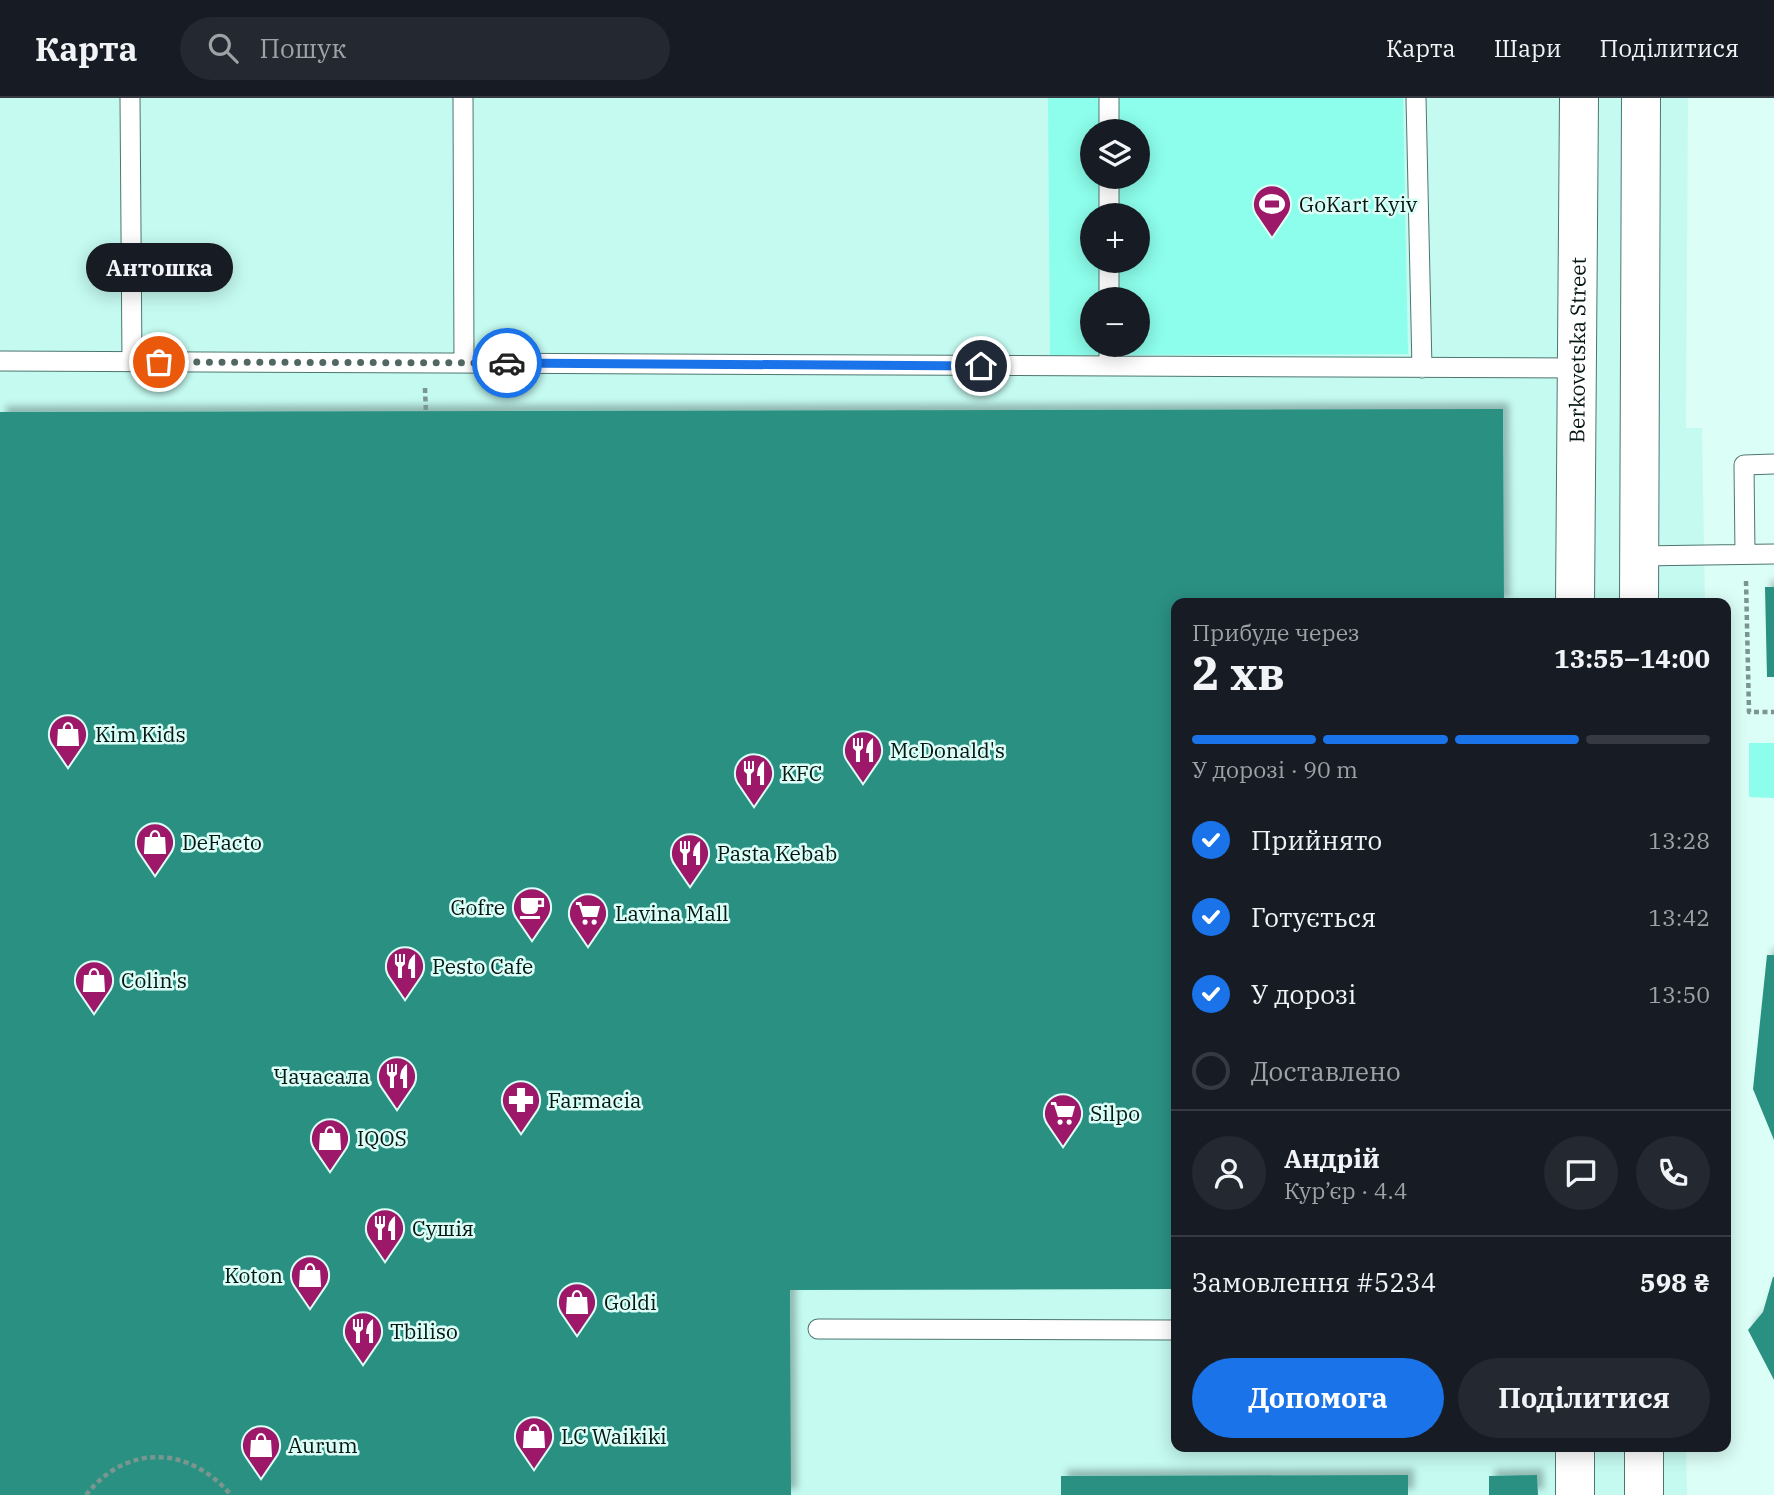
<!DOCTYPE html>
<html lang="uk">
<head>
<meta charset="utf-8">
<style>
	:root { --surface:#171b24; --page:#242831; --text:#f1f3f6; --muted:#9ea1a6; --line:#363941; --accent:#1a73e8 }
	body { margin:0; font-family:"IBM Plex Serif",serif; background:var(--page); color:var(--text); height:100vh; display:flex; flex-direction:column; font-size:26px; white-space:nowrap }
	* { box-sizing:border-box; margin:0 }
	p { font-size:23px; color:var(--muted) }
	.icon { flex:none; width:38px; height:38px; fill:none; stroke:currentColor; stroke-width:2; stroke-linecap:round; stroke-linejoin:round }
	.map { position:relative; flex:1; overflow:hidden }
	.side { position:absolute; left:1171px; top:500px; width:560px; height:854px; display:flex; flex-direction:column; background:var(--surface); border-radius:14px; box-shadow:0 4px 18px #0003 }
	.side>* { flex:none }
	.tools { position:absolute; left:1080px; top:21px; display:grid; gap:14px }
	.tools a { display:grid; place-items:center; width:70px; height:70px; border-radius:50%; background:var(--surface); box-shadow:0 4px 18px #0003; font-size:35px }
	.pin { position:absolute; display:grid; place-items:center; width:60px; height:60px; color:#fff; margin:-30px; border:4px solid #fff; border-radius:50%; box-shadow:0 2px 7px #0007 }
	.courier { position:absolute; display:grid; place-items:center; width:70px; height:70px; margin:-35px; border:5px solid #1a73e8; border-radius:50%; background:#fff; color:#222; box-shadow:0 2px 9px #0007 }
	.bubble { position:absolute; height:49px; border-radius:24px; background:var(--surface); box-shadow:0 4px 18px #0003; font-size:23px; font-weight:800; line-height:49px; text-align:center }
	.summary em { font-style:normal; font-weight:800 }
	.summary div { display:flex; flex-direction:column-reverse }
	.summary { display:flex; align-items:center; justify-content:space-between; height:119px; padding:0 21px }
	h1 { font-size:46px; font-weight:800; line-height:52px }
	.bar { display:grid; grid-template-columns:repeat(4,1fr); gap:10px 7px; align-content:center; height:84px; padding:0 21px }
	.bar i { height:9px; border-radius:5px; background:var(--line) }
	.bar .on { background:var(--accent) }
	.bar p { grid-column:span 4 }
	.line { display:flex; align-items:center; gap:18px; padding:0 21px; border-top:2px solid var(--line) }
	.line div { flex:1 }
	.round { display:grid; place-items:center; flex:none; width:74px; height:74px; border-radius:37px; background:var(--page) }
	ol { padding:0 21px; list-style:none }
	li { display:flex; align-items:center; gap:21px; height:77px }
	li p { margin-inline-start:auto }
	li .icon { padding:7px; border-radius:50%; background:var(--accent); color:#fff; stroke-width:4 }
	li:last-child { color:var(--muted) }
	li i { width:38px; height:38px; border:4px solid var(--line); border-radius:50% }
	.cta { display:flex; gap:14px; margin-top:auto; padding:14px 21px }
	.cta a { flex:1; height:80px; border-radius:42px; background:var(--accent); color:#fff; font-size:28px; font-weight:800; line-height:80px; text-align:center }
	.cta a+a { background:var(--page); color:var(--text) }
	header { display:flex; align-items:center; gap:42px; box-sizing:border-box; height:98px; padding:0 35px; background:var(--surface); border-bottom:2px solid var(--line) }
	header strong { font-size:33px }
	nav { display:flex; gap:38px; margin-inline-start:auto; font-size:24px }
	.search { width:490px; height:63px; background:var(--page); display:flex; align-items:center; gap:18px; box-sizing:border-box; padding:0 24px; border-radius:38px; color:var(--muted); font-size:26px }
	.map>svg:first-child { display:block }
	.built { fill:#c4faf0; fill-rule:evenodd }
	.green { fill:#8cfeeb; fill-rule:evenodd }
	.building { fill:#299082; filter:url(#shadow) }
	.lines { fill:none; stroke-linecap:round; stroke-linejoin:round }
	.lane-casing { stroke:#4e766f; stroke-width:21 }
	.street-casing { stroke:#4e766f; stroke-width:40 }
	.path { stroke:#7b958f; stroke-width:4.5; stroke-dasharray:5 3.5; stroke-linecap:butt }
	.lane { stroke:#fff; stroke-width:19 }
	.street { stroke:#fff; stroke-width:38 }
	.done { stroke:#516762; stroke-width:7; stroke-dasharray:0 12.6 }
	.route { stroke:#1a73e8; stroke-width:9 }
	.labels { text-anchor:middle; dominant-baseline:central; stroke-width:5; stroke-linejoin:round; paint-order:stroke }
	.poi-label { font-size:21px; fill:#061613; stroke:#dbfef6; text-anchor:start }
	.street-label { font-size:21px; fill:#061613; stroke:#dbfef6 }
</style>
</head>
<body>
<header>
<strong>Карта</strong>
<div class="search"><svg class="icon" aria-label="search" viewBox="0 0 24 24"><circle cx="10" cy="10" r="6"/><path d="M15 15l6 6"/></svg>Пошук</div>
<nav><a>Карта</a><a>Шари</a><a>Поділитися</a></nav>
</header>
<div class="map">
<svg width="1774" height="1397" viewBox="0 0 1774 1397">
	<defs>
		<filter id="shadow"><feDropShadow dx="6" dy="-6" stdDeviation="3.5" flood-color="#0004"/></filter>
	</defs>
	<rect width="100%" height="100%" fill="#dbfef6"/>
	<path class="built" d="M0,0H1688L1686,330H1702L1705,506H1176V1349H1686L1687,1397H0ZM1092,33H1138V79H1092ZM1092,117H1138V163H1092ZM1092,201H1138V247H1092Z"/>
	<path class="green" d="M1048,0H1403L1408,256L1050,257ZM1092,33H1138V79H1092ZM1092,117H1138V163H1092ZM1092,201H1138V247H1092Z
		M1749,645H1774V700L1749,699Z"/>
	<path class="building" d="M1503,311L1504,506H1176V1191L790,1192L791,1397H0V314Z
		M1765,489H1774V579H1767Z
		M1767,857H1774V1042L1753,991Z
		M1773,1179H1774V1282L1748,1232L1763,1214Z
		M1408,1377V1397H1061V1378Z
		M1537,1377L1538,1397H1489V1378Z"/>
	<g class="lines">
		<g class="lane-casing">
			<path id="lane" d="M130,0L132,264
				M463,0L464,265
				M1109,0V33
				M1416,0L1422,270
				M1109,79V117
				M1109,163V201
				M1109,247V268
				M0,263L1576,270
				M1745,456L1744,367L1774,366
				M1639,458L1774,456
				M818,1231L1176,1232"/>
		</g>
		<g class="street-casing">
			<g id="street">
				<path id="s1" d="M1575,506L1579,0"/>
				<path d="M1639,506L1641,0"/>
				<path d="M1575,1349V1397"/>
				<path d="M1644,1349V1397"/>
			</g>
		</g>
		<path class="path" d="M425,290L426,315
			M1746,483L1749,614H1774
			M86,1397C127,1345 189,1348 231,1397"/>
		<use href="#lane" class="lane"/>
		<use href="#street" class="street"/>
	</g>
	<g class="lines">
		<path class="done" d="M159,264L507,265"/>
		<path class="route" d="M507,265L981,268"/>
	</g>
	<defs>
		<g id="stadium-pin" transform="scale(2.0125)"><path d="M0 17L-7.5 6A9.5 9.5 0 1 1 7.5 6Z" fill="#9d1869" stroke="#dbfef6"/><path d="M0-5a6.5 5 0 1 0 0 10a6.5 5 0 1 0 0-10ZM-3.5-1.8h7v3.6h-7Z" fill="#fff"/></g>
		<g id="shop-pin" transform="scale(2.0125)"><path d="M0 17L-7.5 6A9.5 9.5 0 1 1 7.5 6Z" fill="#9d1869" stroke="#dbfef6"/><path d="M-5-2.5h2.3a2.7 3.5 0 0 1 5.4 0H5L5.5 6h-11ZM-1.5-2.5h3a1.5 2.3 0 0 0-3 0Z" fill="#fff"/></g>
		<g id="restaurant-pin" transform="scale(2.0125)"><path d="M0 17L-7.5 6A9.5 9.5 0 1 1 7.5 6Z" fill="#9d1869" stroke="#dbfef6"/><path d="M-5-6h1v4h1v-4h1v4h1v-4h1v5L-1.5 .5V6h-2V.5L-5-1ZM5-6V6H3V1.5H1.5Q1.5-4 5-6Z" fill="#fff"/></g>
		<g id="cafe-pin" transform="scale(2.0125)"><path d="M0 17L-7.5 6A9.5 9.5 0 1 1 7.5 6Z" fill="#9d1869" stroke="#dbfef6"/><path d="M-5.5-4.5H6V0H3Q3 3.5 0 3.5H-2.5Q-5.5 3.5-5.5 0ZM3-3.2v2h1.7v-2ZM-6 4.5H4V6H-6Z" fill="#fff"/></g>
		<g id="supermarket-pin" transform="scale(2.0125)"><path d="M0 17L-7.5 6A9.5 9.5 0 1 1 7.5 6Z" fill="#9d1869" stroke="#dbfef6"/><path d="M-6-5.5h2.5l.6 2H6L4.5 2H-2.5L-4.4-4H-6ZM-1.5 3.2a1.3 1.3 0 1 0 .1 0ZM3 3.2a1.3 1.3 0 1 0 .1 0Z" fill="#fff"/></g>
		<g id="pharmacy-pin" transform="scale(2.0125)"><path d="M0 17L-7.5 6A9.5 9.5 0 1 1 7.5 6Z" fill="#9d1869" stroke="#dbfef6"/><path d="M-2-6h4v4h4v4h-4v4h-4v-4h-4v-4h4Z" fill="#fff"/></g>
	</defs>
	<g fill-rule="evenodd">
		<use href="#stadium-pin" x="1272" y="106"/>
		<use href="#shop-pin" x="68" y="636"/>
		<use href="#restaurant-pin" x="863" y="652"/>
		<use href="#restaurant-pin" x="754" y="675"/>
		<use href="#shop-pin" x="155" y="744"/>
		<use href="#restaurant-pin" x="690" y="755"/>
		<use href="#cafe-pin" x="532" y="809"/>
		<use href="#supermarket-pin" x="588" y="815"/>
		<use href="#restaurant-pin" x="405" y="868"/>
		<use href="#shop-pin" x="94" y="882"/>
		<use href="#restaurant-pin" x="397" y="978"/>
		<use href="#pharmacy-pin" x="521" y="1002"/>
		<use href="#supermarket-pin" x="1063" y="1015"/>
		<use href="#shop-pin" x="330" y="1040"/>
		<use href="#restaurant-pin" x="385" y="1130"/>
		<use href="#shop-pin" x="310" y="1177"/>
		<use href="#shop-pin" x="577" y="1204"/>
		<use href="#restaurant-pin" x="363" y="1233"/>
		<use href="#shop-pin" x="534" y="1338"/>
		<use href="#shop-pin" x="261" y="1347"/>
	</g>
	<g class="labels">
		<g class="poi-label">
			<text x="1299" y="106">GoKart Kyiv</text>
			<text x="95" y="636">Kim Kids</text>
			<text x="890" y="652">McDonald's</text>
			<text x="781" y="675">KFC</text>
			<text x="182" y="744">DeFacto</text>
			<text x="717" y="755">Pasta Kebab</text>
			<text x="505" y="809" text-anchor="end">Gofre</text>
			<text x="615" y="815">Lavina Mall</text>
			<text x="432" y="868">Pesto Cafe</text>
			<text x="121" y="882">Colin's</text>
			<text x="370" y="978" text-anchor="end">Чачасала</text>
			<text x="548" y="1002">Farmacia</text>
			<text x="1090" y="1015">Silpo</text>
			<text x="357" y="1040">IQOS</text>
			<text x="412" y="1130">Сушія</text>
			<text x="283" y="1177" text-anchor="end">Koton</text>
			<text x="604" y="1204">Goldi</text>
			<text x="390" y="1233">Tbiliso</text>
			<text x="561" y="1338">LC Waikiki</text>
			<text x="288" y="1347">Aurum</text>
		</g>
		<g class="street-label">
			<text stroke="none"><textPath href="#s1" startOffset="254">Berkovetska Street</textPath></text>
		</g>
	</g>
</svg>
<div class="tools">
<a><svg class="icon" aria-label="layers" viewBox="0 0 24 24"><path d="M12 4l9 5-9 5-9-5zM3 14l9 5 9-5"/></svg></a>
<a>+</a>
<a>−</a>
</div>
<div class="pin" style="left:159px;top:264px;background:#ea580c"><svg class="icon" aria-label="bag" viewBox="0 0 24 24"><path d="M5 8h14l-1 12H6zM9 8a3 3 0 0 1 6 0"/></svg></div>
<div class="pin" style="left:981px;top:268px;background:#1f2937"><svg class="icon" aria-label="home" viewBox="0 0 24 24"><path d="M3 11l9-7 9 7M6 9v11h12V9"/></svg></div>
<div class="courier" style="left:507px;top:265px"><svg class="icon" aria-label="car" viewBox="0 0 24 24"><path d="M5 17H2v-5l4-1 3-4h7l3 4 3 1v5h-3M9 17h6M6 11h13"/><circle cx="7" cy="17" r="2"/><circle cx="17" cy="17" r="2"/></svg></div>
<div class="bubble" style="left:86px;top:145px;width:147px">Антошка</div>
<section class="side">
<div class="summary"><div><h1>2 хв</h1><p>Прибуде через</p></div><em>13:55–14:00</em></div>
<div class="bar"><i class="on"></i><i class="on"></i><i class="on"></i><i></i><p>У дорозі · 90 m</p></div>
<ol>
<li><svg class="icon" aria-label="check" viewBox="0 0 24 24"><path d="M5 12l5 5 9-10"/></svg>Прийнято<p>13:28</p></li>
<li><svg class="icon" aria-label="check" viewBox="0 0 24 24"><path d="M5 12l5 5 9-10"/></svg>Готується<p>13:42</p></li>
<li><svg class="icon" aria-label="check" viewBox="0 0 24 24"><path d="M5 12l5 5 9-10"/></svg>У дорозі<p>13:50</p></li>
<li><i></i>Доставлено</li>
</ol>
<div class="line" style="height:126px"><a class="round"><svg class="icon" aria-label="person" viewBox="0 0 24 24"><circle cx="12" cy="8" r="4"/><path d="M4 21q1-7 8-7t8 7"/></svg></a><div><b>Андрій</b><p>Кур’єр · 4.4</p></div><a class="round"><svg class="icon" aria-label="chat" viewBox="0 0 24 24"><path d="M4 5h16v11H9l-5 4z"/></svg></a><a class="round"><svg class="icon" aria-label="phone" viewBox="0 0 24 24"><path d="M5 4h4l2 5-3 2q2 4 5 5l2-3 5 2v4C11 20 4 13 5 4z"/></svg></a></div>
<div class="line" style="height:91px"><div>Замовлення #5234</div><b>598 ₴</b></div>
<div class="cta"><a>Допомога</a><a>Поділитися</a></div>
</section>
</div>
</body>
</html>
